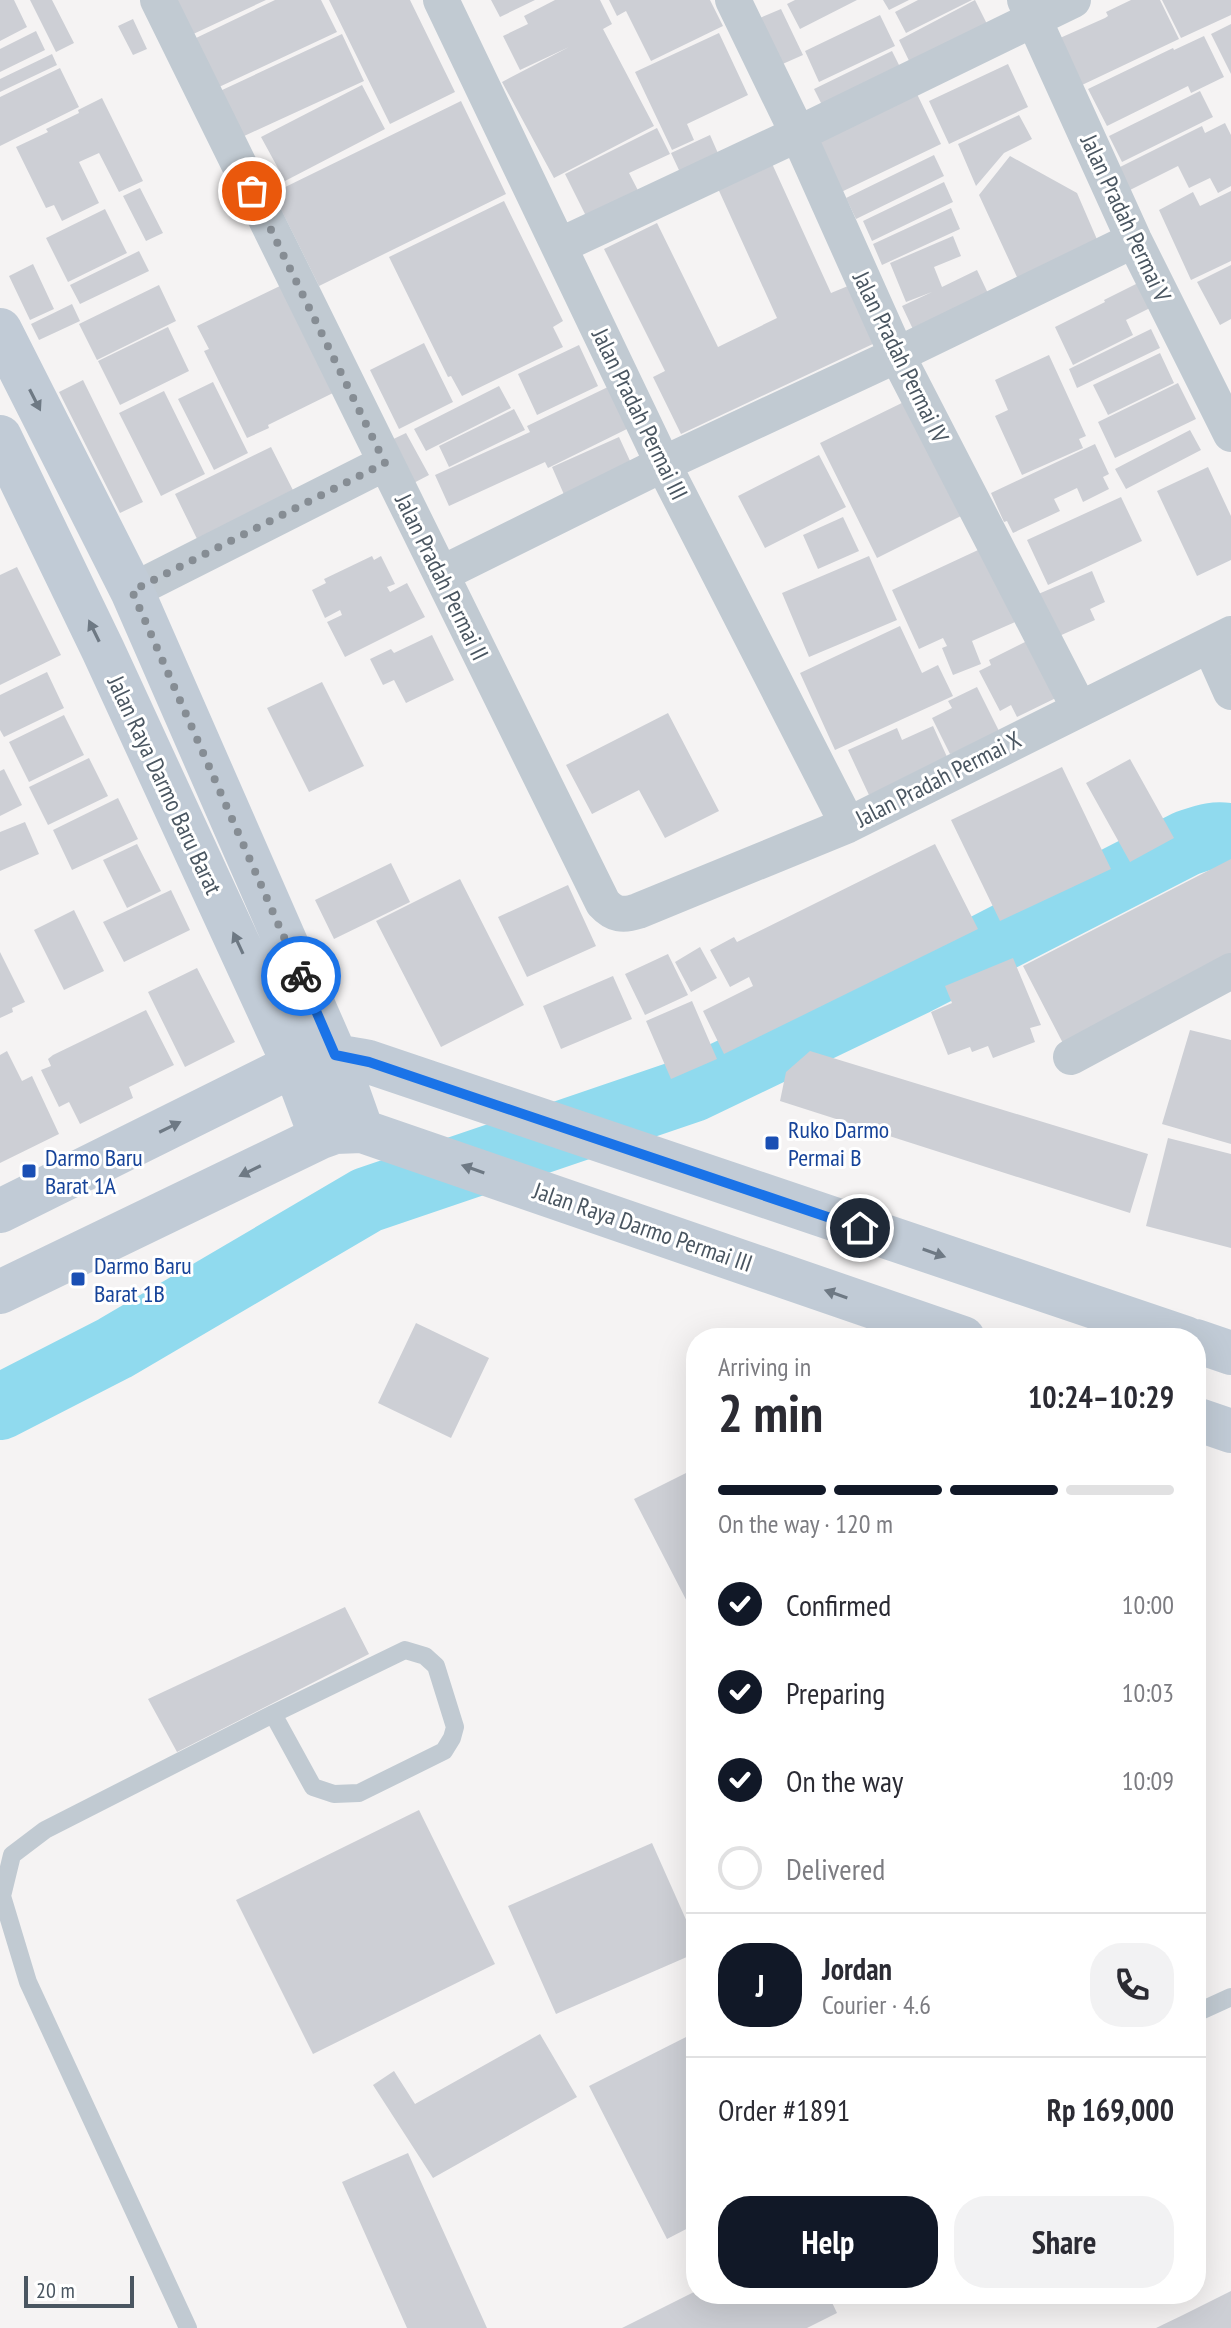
<!DOCTYPE html>
<html lang="en">
<head>
<meta charset="utf-8">
<style>
	:root { --surface:#fff; --page:#f2f2f3; --text:#2b2b33; --muted:#7c7c81; --line:#e1e1e2; --accent:#111827 }
	body { margin:0; font-family:"PT Sans Narrow",sans-serif; background:var(--page); color:var(--text); height:100vh; display:flex; flex-direction:column; font-size:30px; white-space:nowrap }
	* { box-sizing:border-box; margin:0 }
	p { font-size:26px; color:var(--muted) }
	.icon { flex:none; width:44px; height:44px; fill:none; stroke:currentColor; stroke-width:2; stroke-linecap:round; stroke-linejoin:round }
	.map { position:relative; flex:1; overflow:hidden }
	.details { position:absolute; left:686px; top:1328px; width:520px; height:976px; display:flex; flex-direction:column; background:var(--surface); border-radius:32px; box-shadow:0 8px 32px #0002 }
	.details>* { flex:none }
	.scale { position:absolute; left:24px; bottom:20px; width:110px; box-sizing:border-box; padding-left:8px; border:4px solid #4a5661; border-top:0; font-size:22px; line-height:28px; white-space:nowrap; color:#4a5661; -webkit-text-stroke:6px #fff; paint-order:stroke }
	.pin { position:absolute; display:grid; place-items:center; width:68px; height:68px; color:#fff; margin:-34px; border:4px solid #fff; border-radius:50%; box-shadow:0 2px 8px #0007 }
	.courier { position:absolute; display:grid; place-items:center; width:80px; height:80px; margin:-40px; border:6px solid #1a73e8; border-radius:50%; background:#fff; color:#222; box-shadow:0 2px 10px #0007 }
	.summary em { font-style:normal; font-weight:700 }
	.summary div { display:flex; flex-direction:column-reverse }
	.summary { display:flex; align-items:center; justify-content:space-between; height:136px; padding:0 32px }
	h1 { font-size:52px; font-weight:700; line-height:60px }
	.bar { display:grid; grid-template-columns:repeat(4,1fr); gap:12px 8px; align-content:center; height:96px; padding:0 32px }
	.bar i { height:10px; border-radius:6px; background:var(--line) }
	.bar .on { background:var(--accent) }
	.bar p { grid-column:span 4 }
	.line { display:flex; align-items:center; gap:20px; padding:0 32px; border-top:2px solid var(--line) }
	.line div { flex:1 }
	.round { display:grid; place-items:center; flex:none; width:84px; height:84px; border-radius:32px; background:var(--page) }
	ol { padding:0 32px; list-style:none }
	li { display:flex; align-items:center; gap:24px; height:88px }
	li p { margin-inline-start:auto }
	li .icon { padding:8px; border-radius:50%; background:var(--accent); color:#fff; stroke-width:4 }
	li:last-child { color:var(--muted) }
	li i { width:44px; height:44px; border:4px solid var(--line); border-radius:50% }
	.cta { display:flex; gap:16px; margin-top:auto; padding:16px 32px }
	.cta a { flex:1; height:92px; border-radius:32px; background:var(--accent); color:#fff; font-size:32px; font-weight:700; line-height:92px; text-align:center }
	.cta a+a { background:var(--page); color:var(--text) }
	.map>svg:first-child { display:block }
	.lines { fill:none; stroke-linecap:round; stroke-linejoin:round }
	.river { stroke:#90daee; stroke-width:66 }
	.building { fill:#cdcfd5 }
	.lane { stroke:#c1cad2; stroke-width:18 }
	.street { stroke:#c1cad2; stroke-width:36 }
	.secondary { stroke:#c1cbd6; stroke-width:44 }
	.oneway { fill:#6e7984 }
	.done { stroke:#868d94; stroke-width:8; stroke-dasharray:0 14.4 }
	.route { stroke:#1a73e8; stroke-width:10 }
	.transit-dot { fill:#1a4fb4; stroke:#fff; stroke-width:3 }
	.labels { text-anchor:middle; dominant-baseline:central; stroke-width:6; stroke-linejoin:round; paint-order:stroke }
	.street-label { font-size:24px; fill:#4a5661; stroke:#fff }
	.transit-label { font-size:24px; fill:#164399; stroke:#fff; text-anchor:start }
</style>
</head>
<body>
<div class="map">
<svg width="1231" height="2328" viewBox="0 0 1231 2328">
	<rect width="100%" height="100%" fill="#f5f3f3"/>
	<g class="lines">
		<path class="river" d="M0,1407L115,1348L367,1200L693,1089L916,982L1187,843C1202,838 1217,832 1231,837"/>
	</g>
	<path class="building" d="M0,0H14L27,27L0,41Z
		M30,0H52L74,43L56,52Z
		M172,0H266L189,36Z
		M275,0H321L337,32L219,87L196,38Z
		M329,0H410L455,92L390,124Z
		M491,0H535L500,17Z
		M555,0H600L612,24L603,29L654,126L554,178L502,82L569,47L520,70L503,36L528,24L524,16Z
		M609,0H710L723,26L651,61L626,11L617,16Z
		M795,0H857L800,29L787,4Z
		M883,0H909L889,10Z
		M918,0H972L906,33L895,12Z
		M975,0L990,30L913,69L899,40Z
		M1131,0H1160L1179,39L1082,85L1060,38L1105,18L1108,16L1106,12Z
		M1162,0H1231V15L1181,38Z
		M781,9L803,55L778,66L755,20Z
		M880,15L895,46L819,82L805,51Z
		M133,19L147,49L133,55L118,26Z
		M1231,24V74L1211,34Z
		M36,31L45,50L0,72V49Z
		M719,33L748,95L687,124L694,140L672,150L635,72Z
		M342,34L364,81L242,137L220,91Z
		M1204,36L1224,77L1191,93L1188,86L1107,126L1088,89L1173,48L1174,50Z
		M892,51L906,79L828,117L814,89Z
		M52,54L57,65L0,92V79Z
		M1008,64L1028,107L949,144L929,101Z
		M60,68L79,107L0,146V97Z
		M362,85L385,129L285,181L261,137Z
		M1200,91L1213,117L1122,162L1109,136Z
		M917,94L941,144L835,195L811,145Z
		M102,98L143,181L119,192L99,153L79,162L99,203L62,221L54,205L46,208L16,147L48,132L46,129L79,113L78,110Z
		M461,101L506,194L319,286L273,193Z
		M1019,115L1032,139L1004,153L976,186L958,144Z
		M1225,123L1231,135V186L1218,193L1210,178L1189,188L1178,166L1124,193L1112,171L1202,126L1205,133Z
		M657,128L670,154L629,173L645,204L593,230L565,174Z
		M710,135L724,167L685,183L671,153Z
		M934,155L944,176L856,219L846,198Z
		M1010,156L1077,193L1102,251L1022,288L979,195Z
		M769,157L831,293L848,286L875,343L681,434L653,377L665,371L604,249L657,223L718,347L777,318L715,182Z
		M944,182L953,202L872,241L863,221Z
		M140,188L163,233L146,241L123,196Z
		M1231,191V261L1191,280L1159,210L1193,192L1200,206Z
		M504,201L563,321L553,327L563,347L462,396L451,376L448,377L389,257Z
		M951,208L960,229L882,265L873,244Z
		M105,209L127,253L68,282L46,238Z
		M953,236L961,256L934,267L942,287L977,270L994,306L919,342L902,306L932,292L906,302L890,263Z
		M139,251L149,271L80,304L70,285Z
		M33,264L54,309L30,320L9,276Z
		M1231,265V319L1220,325L1197,282Z
		M1138,283L1150,308L1126,320L1133,335L1073,365L1055,327L1105,302L1104,300Z
		M159,285L176,321L97,360L79,324Z
		M282,285L335,392L268,425L269,428L247,438L204,351L209,349L197,326Z
		M72,304L80,321L39,340L31,324Z
		M168,327L189,371L120,405L98,361Z
		M1151,329L1160,348L1077,388L1069,369Z
		M424,343L453,402L399,429L370,370Z
		M579,345L598,386L537,415L518,374Z
		M1160,353L1174,383L1108,415L1093,385Z
		M1049,355L1086,436L1079,439L1083,448L1022,475L995,416L1008,410L995,380Z
		M83,380L143,502L120,513L59,392Z
		M213,382L248,453L214,470L178,399Z
		M1178,383L1196,419L1115,458L1098,422Z
		M499,386L511,408L426,451L414,429Z
		M610,386L631,427L548,468L545,462L449,506L435,475L530,432L527,426Z
		M164,391L205,474L161,496L119,413Z
		M910,399L967,513L877,558L820,443Z
		M514,409L525,430L449,467L439,446Z
		M1190,430L1201,450L1126,489L1115,469Z
		M406,433L429,475L406,487L383,444Z
		M619,437L637,476L569,506L552,467Z
		M1095,444L1109,474L1103,477L1109,489L1083,502L1077,488L1054,499L1060,511L1013,533L1007,521L1004,522L991,493Z
		M271,447L299,502L202,549L175,494Z
		M819,455L846,507L765,548L738,496Z
		M1208,467L1231,516V560L1197,576L1157,491Z
		M1121,497L1142,541L1048,585L1027,540Z
		M843,517L859,551L818,569L803,535Z
		M991,544L1022,619L972,641L981,664L953,675L942,648L947,646L943,638L919,649L892,590Z
		M372,556L374,560L381,556L395,584L387,587L390,592L407,583L425,617L345,657L327,622L342,615L340,610L325,618L312,590L326,583L324,579Z
		M869,556L897,620L809,657L782,593Z
		M17,567L61,655L0,685V575Z
		M1092,571L1105,602L1090,609L1095,620L1057,637L1036,595Z
		M900,626L922,673L938,665L953,696L835,750L800,673Z
		M432,635L454,680L406,703L394,680L383,685L370,659L391,649L394,653Z
		M1031,639L1060,696L1017,717L1011,705L1000,711L979,671L991,665L989,660Z
		M47,672L64,708L4,737L0,730V695Z
		M322,682L364,766L309,792L267,708Z
		M977,687L1003,739L950,754L932,718L952,708L948,701Z
		M668,713L719,811L665,838L639,790L592,814L566,765Z
		M64,715L84,755L29,782L9,742Z
		M933,726L948,759L869,795L848,750L897,728L902,740Z
		M89,758L108,796L48,825L29,787Z
		M1130,759L1174,838L1130,862L1086,783Z
		M1062,767L1111,869L1000,921L951,820Z
		M4,769L22,805L0,816V771Z
		M118,798L138,839L72,870L53,830Z
		M25,822L39,854L0,871V832Z
		M137,844L161,891L127,908L103,860Z
		M935,844L978,929L724,1054L703,1011L753,986L749,977L730,987L710,950L734,937L737,942Z
		M1231,859V967L1067,1051L1023,966Z
		M391,863L410,902L334,939L315,900Z
		M460,879L524,1005L441,1047L376,921Z
		M568,885L596,946L527,977L498,917Z
		M171,890L190,930L124,962L103,922Z
		M74,910L104,971L64,990L34,930Z
		M700,947L717,978L691,992L675,962Z
		M0,952L25,1002L12,1008L13,1012L0,1018Z
		M668,954L688,995L645,1015L625,974Z
		M1013,958L1041,1025L1030,1028L1035,1042L993,1058L988,1046L972,1052L970,1047L948,1055L931,1012L952,1003L945,986Z
		M197,968L235,1042L185,1067L148,992Z
		M613,976L632,1019L561,1049L543,1006Z
		M692,1001L717,1059L671,1079L646,1021Z
		M146,1010L174,1065L129,1087L133,1098L80,1124L69,1102L59,1107L41,1070L51,1066L48,1059L53,1055Z
		M1190,1030L1231,1040V1144L1162,1124Z
		M7,1051L22,1081L32,1076L59,1134L0,1163V1055Z
		M810,1051L1148,1154L1130,1213L780,1101L786,1072Z
		M1168,1138L1231,1154V1248L1146,1226Z
		M416,1323L489,1358L451,1438L378,1403Z
		M696,1468V1619L634,1499Z
		M345,1607L369,1654L177,1752L148,1699Z
		M419,1810L495,1964L313,2054L236,1900Z
		M652,1843L696,1942V1953L556,2014L508,1906Z
		M694,2033L696,2037V2224L667,2239L589,2086Z
		M540,2034L577,2097L433,2178L373,2085L394,2071L415,2104Z
		M408,2153L487,2328H407L342,2182Z
		M696,2291V2294H828L837,2313L807,2328H622Z
		M1231,2291V2328H1156L1183,2315Z"/>
	<g class="lines">
		<path class="lane" d="M1196,2013L1231,1997
			M188,2328L28,1982L2,1896L12,1855L45,1830L273,1714L405,1650L425,1656L436,1666L455,1727L452,1738L444,1751L359,1793L334,1794L313,1787L273,1714"/>
		<path class="street" d="M158,0L603,903C614,915 623,916 638,911L848,825L1231,634
			M441,0L663,464L848,825
			M733,0L798,134L897,355L1079,708
			M1025,0L1134,240L1231,434
			M559,246L798,134L1073,0
			M441,574L663,464L897,355L1134,240
			M132,591L385,463
			M1210,645L1231,692
			M1071,1057L1231,971"/>
		<path class="secondary" d="M0,330L132,591L335,1055L362,1131
			M0,437L103,650L294,1065L321,1137
			M0,1211L294,1065C327,1053 335,1055 369,1062L1186,1338
			M0,1292L321,1137L335,1132L362,1131L963,1338
			M1196,1341L1231,1353
			M1196,1419L1231,1431"/>
	</g>
	<defs><path id="oneway-solid" d="M-6-.8H1V-3.2L6.5 0L1 3.2V.8H-6Z" transform="scale(2)"/></defs>
	<g class="oneway">
		<use href="#oneway-solid" transform="translate(35 400) rotate(63)"/>
		<use href="#oneway-solid" transform="translate(94 631) rotate(-116)"/>
		<use href="#oneway-solid" transform="translate(238 943) rotate(-115)"/>
		<use href="#oneway-solid" transform="translate(170 1127) rotate(-26)"/>
		<use href="#oneway-solid" transform="translate(473 1169) rotate(-161)"/>
		<use href="#oneway-solid" transform="translate(250 1171) rotate(154)"/>
		<use href="#oneway-solid" transform="translate(934 1253) rotate(19)"/>
		<use href="#oneway-solid" transform="translate(836 1294) rotate(-161)"/>
	</g>
	<g class="lines">
		<path class="done" d="M252,191L385,463L132,591L301,976"/>
		<path class="route" d="M301,976L335,1055L369,1062L860,1228"/>
	</g>
	<g class="transit-dot">
		<rect x="764" y="1135" width="16" height="16" rx="4"/>
		<rect x="21" y="1163" width="16" height="16" rx="4"/>
		<rect x="70" y="1271" width="16" height="16" rx="4"/>
	</g>
	<g class="labels">
		<g class="street-label">
			<text transform="translate(1126 218) rotate(65)">Jalan Pradah Permai V</text>
			<text transform="translate(901 357) rotate(64)">Jalan Pradah Permai IV</text>
			<text transform="translate(640 414) rotate(64)">Jalan Pradah Permai III</text>
			<text transform="translate(442 577) rotate(64)">Jalan Pradah Permai II</text>
			<text transform="translate(938 779) rotate(-27)">Jalan Pradah Permai X</text>
			<text transform="translate(165 785) rotate(65)">Jalan Raya Darmo Baru Barat</text>
			<text transform="translate(643 1227) rotate(19)">Jalan Raya Darmo Permai III</text>
		</g>
		<g class="transit-label">
			<text x="788" y="1129">Ruko Darmo<tspan x="788" dy="28">Permai B</tspan></text>
			<text x="45" y="1157">Darmo Baru<tspan x="45" dy="28">Barat 1A</tspan></text>
			<text x="94" y="1265">Darmo Baru<tspan x="94" dy="28">Barat 1B</tspan></text>
		</g>
	</g>
</svg>
<div class="scale">20 m</div>
<div class="pin" style="left:252px;top:191px;background:#ea580c"><svg class="icon" aria-label="bag" viewBox="0 0 24 24"><path d="M5 8h14l-1 12H6zM9 8a3 3 0 0 1 6 0"/></svg></div>
<div class="pin" style="left:860px;top:1228px;background:#1f2937"><svg class="icon" aria-label="home" viewBox="0 0 24 24"><path d="M3 11l9-7 9 7M6 9v11h12V9"/></svg></div>
<div class="courier" style="left:301px;top:976px"><svg class="icon" aria-label="bike" viewBox="0 0 24 24"><circle cx="6" cy="16" r="4"/><circle cx="18" cy="16" r="4"/><path d="M6 16l4-8h5l3 8M10 8l3 8H6M13 5h3"/></svg></div>
<section class="details">
<div class="summary"><div><h1>2 min</h1><p>Arriving in</p></div><em>10:24–10:29</em></div>
<div class="bar"><i class="on"></i><i class="on"></i><i class="on"></i><i></i><p>On the way · 120 m</p></div>
<ol>
<li><svg class="icon" aria-label="check" viewBox="0 0 24 24"><path d="M5 12l5 5 9-10"/></svg>Confirmed<p>10:00</p></li>
<li><svg class="icon" aria-label="check" viewBox="0 0 24 24"><path d="M5 12l5 5 9-10"/></svg>Preparing<p>10:03</p></li>
<li><svg class="icon" aria-label="check" viewBox="0 0 24 24"><path d="M5 12l5 5 9-10"/></svg>On the way<p>10:09</p></li>
<li><i></i>Delivered</li>
</ol>
<div class="line" style="height:144px"><b class="round" style="background:var(--accent);color:#fff">J</b><div><b>Jordan</b><p>Courier · 4.6</p></div><a class="round"><svg class="icon" aria-label="phone" viewBox="0 0 24 24"><path d="M5 4h4l2 5-3 2q2 4 5 5l2-3 5 2v4C11 20 4 13 5 4z"/></svg></a></div>
<div class="line" style="height:104px"><div>Order #1891</div><b>Rp 169,000</b></div>
<div class="cta"><a>Help</a><a>Share</a></div>
</section>
</div>
</body>
</html>
